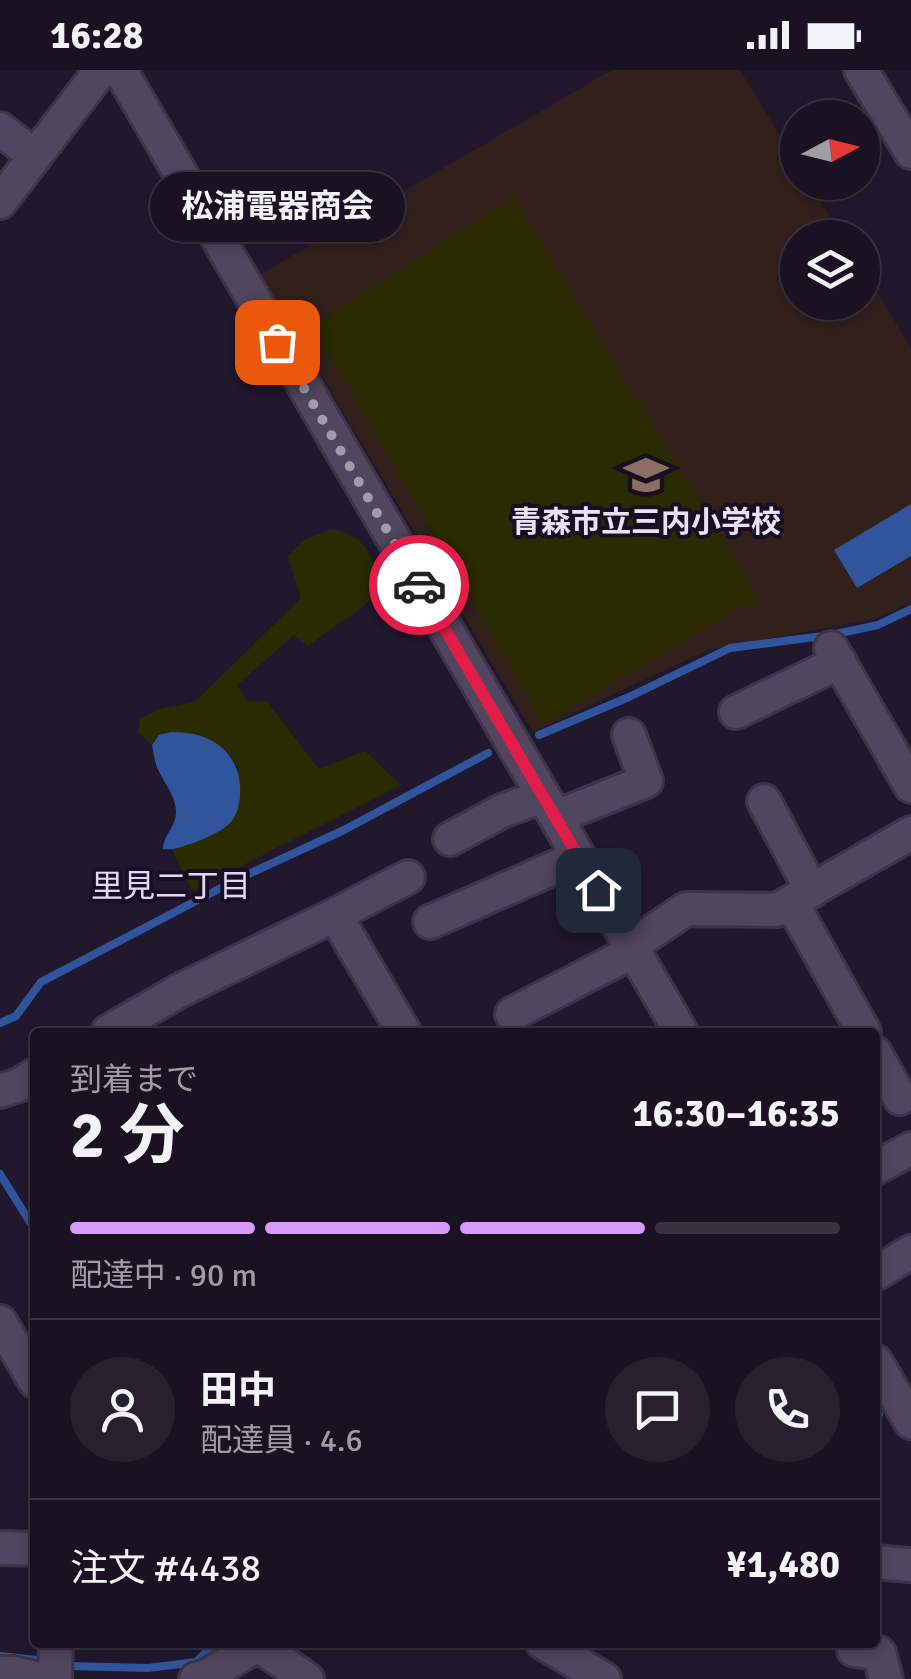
<!DOCTYPE html>
<html lang="ja">
<head>
<meta charset="utf-8">
<style>
	:root { --surface:#1a1222; --page:#27202f; --text:#f1f3f6; --muted:#9f9ea5; --line:#383240; --accent:#d69bfa }
	body { margin:0; font-family:Signika,"Noto Sans JP",sans-serif; background:var(--page); color:var(--text); height:100vh; display:flex; flex-direction:column; font-size:38px; white-space:nowrap }
	* { box-sizing:border-box; margin:0 }
	p { font-size:32px; color:var(--muted) }
	.icon { flex:none; width:55px; height:55px; fill:none; stroke:currentColor; stroke-width:2; stroke-linecap:round; stroke-linejoin:round }
	.map { position:relative; flex:1; overflow:hidden }
	.details { position:absolute; left:30px; top:958px; width:850px; height:620px; display:flex; flex-direction:column; background:var(--surface); border-radius:10px; box-shadow:0 5px 15px #0003,0 0 0 2px var(--line) }
	.details>* { flex:none }
	.needle { width:65px; rotate:83deg }
	.fabs { position:absolute; left:780px; top:30px; display:grid; gap:20px }
	.fabs a { display:grid; place-items:center; width:100px; height:100px; border-radius:50%; background:var(--surface); box-shadow:0 5px 15px #0003,0 0 0 2px var(--line); font-size:50px }
	.pin { position:absolute; display:grid; place-items:center; width:85px; height:85px; color:#fff; margin:-42px; border-radius:20px; box-shadow:0 5px 15px #0006 }
	.courier { position:absolute; display:grid; place-items:center; width:100px; height:100px; margin:-50px; border:8px solid #e11d48; border-radius:50%; background:#fff; color:#222; box-shadow:0 2px 12px #0007 }
	.bubble { position:absolute; height:70px; border-radius:35px; background:var(--surface); box-shadow:0 5px 15px #0003,0 0 0 2px var(--line); font-size:32px; font-weight:700; line-height:70px; text-align:center }
	.head em { font-style:normal; font-weight:700 }
	.head div { display:flex; flex-direction:column-reverse }
	.head { display:flex; align-items:center; justify-content:space-between; height:170px; padding:0 40px }
	h1 { font-size:65px; font-weight:700; line-height:75px }
	.bar { display:grid; grid-template-columns:repeat(4,1fr); gap:15px 10px; align-content:center; height:120px; padding:0 40px }
	.bar i { height:12px; border-radius:8px; background:var(--line) }
	.bar .active { background:var(--accent) }
	.bar p { grid-column:span 4 }
	.line { display:flex; align-items:center; gap:25px; padding:0 40px; border-top:2px solid var(--line) }
	.line div { flex:1 }
	.round { display:grid; place-items:center; flex:none; width:105px; height:105px; border-radius:52px; background:var(--page) }
	.status { display:flex; justify-content:space-between; align-items:center; height:70px; padding:0 50px; background:var(--surface); direction:ltr }
	.status svg { height:28px; fill:currentColor }
	.map>svg:first-child { display:block }
	.education { fill:#32201b }
	.green { fill:#2b2b00 }
	.water { fill:#31559c }
	.lines { fill:none; stroke-linecap:round; stroke-linejoin:round }
	.stream { stroke:#31559c; stroke-width:8 }
	.minor-casing { stroke:#3c3546; stroke-width:38 }
	.minor { stroke:#50465f; stroke-width:32 }
	.done { stroke:#a39bad; stroke-width:10; stroke-dasharray:0 18 }
	.route { stroke:#e11d48; stroke-width:12 }
	.labels { text-anchor:middle; dominant-baseline:central; stroke-width:8; stroke-linejoin:round; paint-order:stroke }
	.poi-label { font-size:30px; font-weight:bold; fill:#e8e2f2; stroke:#190f24 }
	.neighbourhood-label { font-size:32px; fill:#e3d7f6; stroke:#190f24 }
</style>
</head>
<body>
<div class="status"><b>16:28</b><svg viewBox="0 0 49 12"><path d="M0 12V9h3v3zM5 12V6h3v6zM10 12V3h3v9zM15 12V0h3v12zM26 1h20v11H26zM47 4h2v5h-2z"/></svg></div>
<div class="map">
<svg width="911" height="1609" viewBox="0 0 911 1609">
	<rect width="100%" height="100%" fill="#22182e"/>
	<path class="education" d="M612,0H740L797,94L798,112L809,113L843,167L798,168V232H862L863,199L911,278V533L877,548L708,580L533,662L261,204Z"/>
	<path class="green" d="M513,128L758,527L543,653L313,256Z
		M333,459C372,469 371,488 383,522L308,576L294,565L237,615L247,631L267,632L319,699L365,681L401,715L192,821L172,780L215,762L238,697L229,684L216,673L159,665L152,675L138,662L140,649L159,639L195,632L301,528L288,486L304,470Z"/>
	<path class="water" d="M911,434V486L857,518L834,480Z
		M171,662C212,661 243,683 240,727C239,737 236,748 228,755C218,763 204,769 193,773C182,776 174,781 163,779C164,764 176,757 176,742C176,728 167,717 161,705C155,696 154,685 152,675L159,665Z"/>
	<g class="lines">
		<path class="stream" d="M539,665L629,627L730,578L831,565L878,555L911,539
			M0,953L16,946L41,912L238,809L344,760L488,683
			M0,1104L35,1160
			M875,1346L879,1344
			M0,1586L36,1590
			M70,1596L148,1598L196,1592L217,1572"/>
		<g class="minor-casing">
			<path id="minor" d="M120,0L681,962
				M861,0L911,82
				M0,59L35,86
				M0,132L101,0
				M831,578L911,716
				M736,642L840,592
				M764,731L812,821
				M556,747L646,711L629,665
				M450,769L502,741L543,726
				M791,832L864,962
				M335,845L408,807
				M430,852L579,787
				M631,876L686,839L777,840L911,763
				M512,944L634,881
				M108,962L179,921L335,845L404,962
				M875,983L900,1028
				M0,1021L19,1015L35,1005
				M875,1098L911,1079
				M875,1204L911,1182
				M0,1252L35,1311
				M875,1291L911,1352
				M0,1478L35,1479
				M875,1492L911,1495
				M542,1572L604,1609
				M257,1574L307,1609
				M854,1580L879,1583L886,1609
				M0,1603H13L40,1609
				M55,1609L56,1572
				M196,1609L207,1606L262,1572"/>
		</g>
		<use href="#minor" class="minor"/>
	</g>
	<g class="lines">
		<path class="done" d="M277,272L419,515"/>
		<path class="route" d="M419,515L598,820"/>
	</g>
	<defs>
		<g id="school-bare" transform="scale(3.45)"><path d="M0-5L7-2L0 1L-7-2ZM-4 1L0 2.5L4 1V4Q0 6-4 4Z" fill="#8d6e63" stroke="#190f24" stroke-width="2.5" paint-order="stroke"/></g>
	</defs>
	<g fill-rule="evenodd">
		<use href="#school-bare" x="646" y="405"/>
	</g>
	<g class="labels">
		<g class="poi-label">
			<text x="646" y="452">青森市立三内小学校</text>
		</g>
		<g class="neighbourhood-label">
			<text x="171" y="816">里見二丁目</text>
		</g>
	</g>
</svg>
<div class="fabs">
<a><svg class="needle" viewBox="-14 -14 28 28"><path d="M0-13l5 13h-10z" fill="#e53935"/><path d="M0 13l5-13h-10z" fill="#9f9ea5"/></svg></a>
<a><svg class="icon" aria-label="layers" viewBox="0 0 24 24"><path d="M12 4l9 5-9 5-9-5zM3 14l9 5 9-5"/></svg></a>
</div>
<div class="pin" style="left:277px;top:272px;background:#ea580c"><svg class="icon" aria-label="bag" viewBox="0 0 24 24"><path d="M5 8h14l-1 12H6zM9 8a3 3 0 0 1 6 0"/></svg></div>
<div class="pin" style="left:598px;top:820px;background:#1f2937"><svg class="icon" aria-label="home" viewBox="0 0 24 24"><path d="M3 11l9-7 9 7M6 9v11h12V9"/></svg></div>
<div class="courier" style="left:419px;top:515px"><svg class="icon" aria-label="car" viewBox="0 0 24 24"><path d="M5 17H2v-5l4-1 3-4h7l3 4 3 1v5h-3M9 17h6M6 11h13"/><circle cx="7" cy="17" r="2"/><circle cx="17" cy="17" r="2"/></svg></div>
<div class="bubble" style="left:150px;top:102px;width:255px">松浦電器商会</div>
<section class="details">
<div class="head"><div><h1>2 分</h1><p>到着まで</p></div><em>16:30–16:35</em></div>
<div class="bar"><i class="active"></i><i class="active"></i><i class="active"></i><i></i><p>配達中 · 90 m</p></div>
<div class="line" style="height:180px"><a class="round"><svg class="icon" aria-label="person" viewBox="0 0 24 24"><circle cx="12" cy="8" r="4"/><path d="M4 21q1-7 8-7t8 7"/></svg></a><div><b>田中</b><p>配達員 · 4.6</p></div><a class="round"><svg class="icon" aria-label="chat" viewBox="0 0 24 24"><path d="M4 5h16v11H9l-5 4z"/></svg></a><a class="round"><svg class="icon" aria-label="phone" viewBox="0 0 24 24"><path d="M5 4h4l2 5-3 2q2 4 5 5l2-3 5 2v4C11 20 4 13 5 4z"/></svg></a></div>
<div class="line" style="height:130px"><div>注文 #4438</div><b>¥1,480</b></div>
</section>
</div>
</body>
</html>
